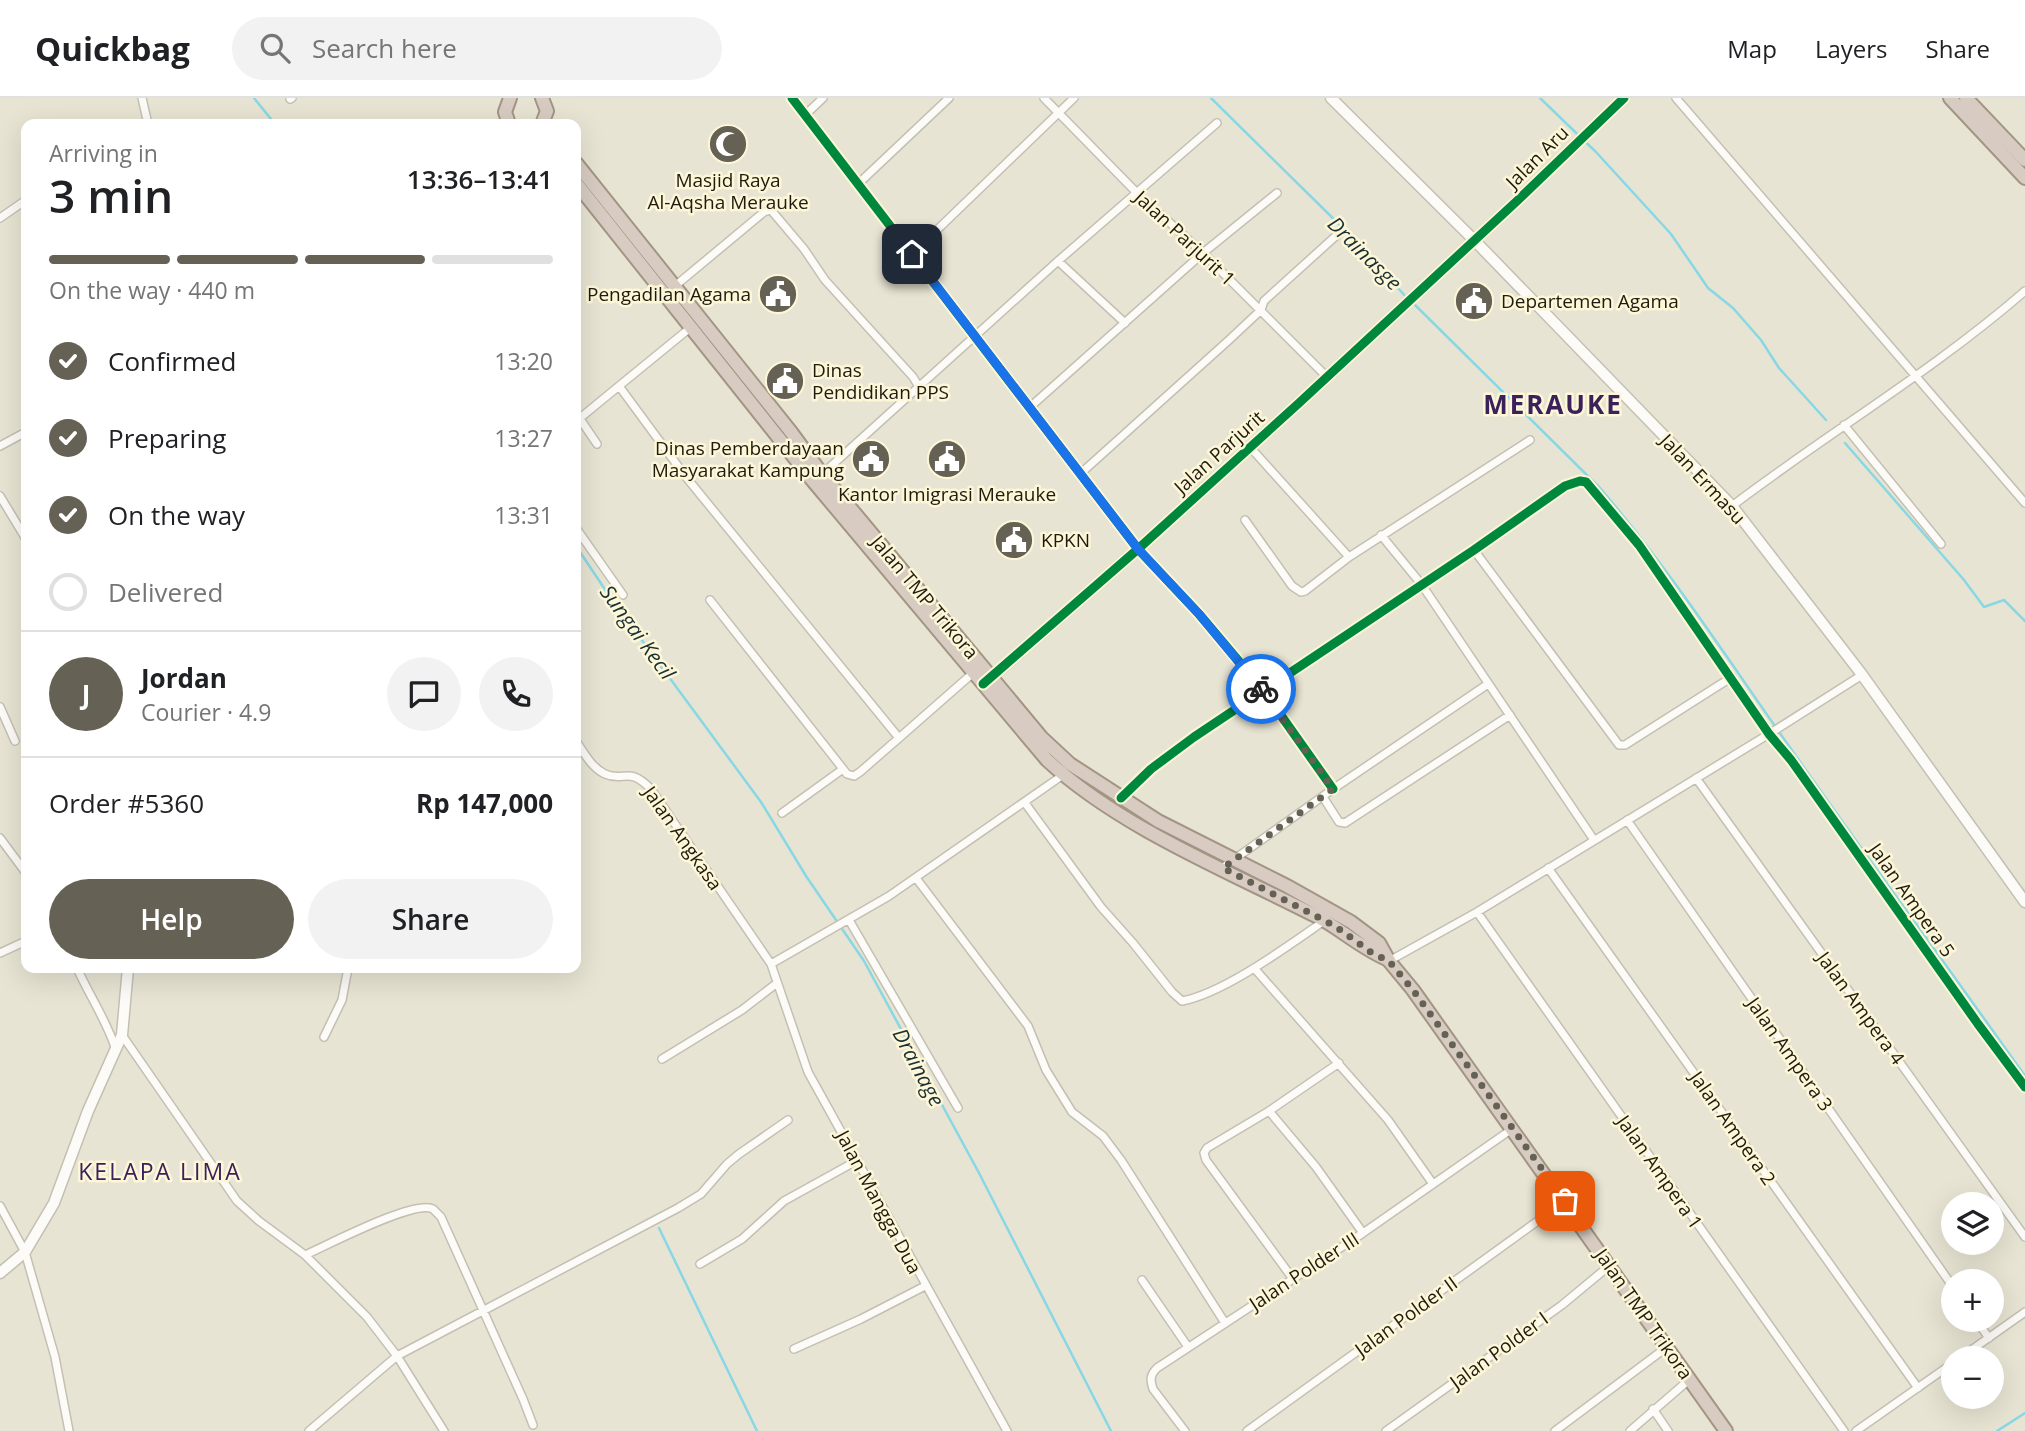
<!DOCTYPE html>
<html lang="en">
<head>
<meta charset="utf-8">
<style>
	:root { --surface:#fff; --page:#f2f2f2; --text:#202124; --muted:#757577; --line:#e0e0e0; --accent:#656154 }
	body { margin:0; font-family:"Open Sans",sans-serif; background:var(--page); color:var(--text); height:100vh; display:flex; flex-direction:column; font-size:26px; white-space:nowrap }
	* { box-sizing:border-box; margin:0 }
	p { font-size:23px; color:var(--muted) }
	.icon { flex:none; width:38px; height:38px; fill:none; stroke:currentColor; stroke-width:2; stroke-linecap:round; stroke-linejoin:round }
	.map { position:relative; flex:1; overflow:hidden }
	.side { position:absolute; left:21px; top:21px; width:560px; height:854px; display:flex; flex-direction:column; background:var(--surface); border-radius:14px; box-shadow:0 7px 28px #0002 }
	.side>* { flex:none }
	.buttons { position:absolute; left:1941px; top:1094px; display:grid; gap:14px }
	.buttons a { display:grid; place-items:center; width:63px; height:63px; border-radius:50%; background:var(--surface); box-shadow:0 7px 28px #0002; font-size:35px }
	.pin { position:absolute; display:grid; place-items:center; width:60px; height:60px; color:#fff; margin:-30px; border-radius:14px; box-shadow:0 4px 10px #0006 }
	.courier { position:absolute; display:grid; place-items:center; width:70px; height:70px; margin:-35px; border:5px solid #1a73e8; border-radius:50%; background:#fff; color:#222; box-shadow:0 2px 9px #0007 }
	.head em { font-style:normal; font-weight:600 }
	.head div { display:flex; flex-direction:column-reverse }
	.head { display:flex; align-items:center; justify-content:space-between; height:119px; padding:0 28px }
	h1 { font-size:46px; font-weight:600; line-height:52px }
	.bar { display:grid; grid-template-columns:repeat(4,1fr); gap:10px 7px; align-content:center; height:84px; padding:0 28px }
	.bar i { height:9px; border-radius:5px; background:var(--line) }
	.bar .on { background:var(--accent) }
	.bar p { grid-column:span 4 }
	.line { display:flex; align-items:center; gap:18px; padding:0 28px; border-top:2px solid var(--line) }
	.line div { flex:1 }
	.round { display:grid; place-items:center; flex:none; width:74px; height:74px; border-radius:37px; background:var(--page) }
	ol { padding:0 28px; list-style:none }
	li { display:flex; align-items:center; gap:21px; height:77px }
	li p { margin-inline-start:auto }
	li .icon { padding:7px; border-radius:50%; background:var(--accent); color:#fff; stroke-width:4 }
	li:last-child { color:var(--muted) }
	li i { width:38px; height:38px; border:4px solid var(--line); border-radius:50% }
	.action { display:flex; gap:14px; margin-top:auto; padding:14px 28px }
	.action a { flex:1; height:80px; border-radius:42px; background:var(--accent); color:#fff; font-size:28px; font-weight:600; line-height:80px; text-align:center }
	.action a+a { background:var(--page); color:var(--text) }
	header { display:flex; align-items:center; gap:42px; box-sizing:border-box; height:98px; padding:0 35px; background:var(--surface); border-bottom:2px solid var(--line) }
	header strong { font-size:33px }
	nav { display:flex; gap:38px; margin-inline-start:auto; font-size:24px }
	.search { width:490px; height:63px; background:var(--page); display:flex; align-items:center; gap:18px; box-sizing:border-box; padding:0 24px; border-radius:38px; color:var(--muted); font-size:26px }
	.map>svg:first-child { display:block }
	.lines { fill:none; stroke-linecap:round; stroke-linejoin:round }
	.stream { stroke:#87d8e4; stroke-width:2.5 }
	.street-casing { stroke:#c3c0b3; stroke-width:10 }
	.secondary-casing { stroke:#c3c0b3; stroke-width:13 }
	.highway-casing { stroke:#a39584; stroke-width:16 }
	.street { stroke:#fcfbf8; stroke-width:7 }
	.secondary { stroke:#fcfbf8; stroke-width:10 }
	.highway { stroke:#d8ccc2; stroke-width:12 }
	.cycleway-casing { stroke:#fdf7d8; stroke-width:13 }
	.cycleway { stroke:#00873e; stroke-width:9 }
	.done { stroke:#656154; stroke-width:7; stroke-dasharray:0 12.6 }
	.route { stroke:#1a73e8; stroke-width:9 }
	.labels { text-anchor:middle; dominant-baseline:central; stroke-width:5; stroke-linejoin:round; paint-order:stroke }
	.street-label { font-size:19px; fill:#1e1b10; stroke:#fdf7d8 }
	.poi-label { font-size:19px; fill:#1e1b10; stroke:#fdf7d8; text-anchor:start }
	.water-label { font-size:21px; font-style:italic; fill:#1b3035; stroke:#fdf7d8 }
	.quarter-label { font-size:23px; letter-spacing:2px; fill:#3b215b; stroke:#fdf7d8 }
	.district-label { font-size:26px; font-weight:bold; letter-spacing:2px; fill:#3b215b; stroke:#fdf7d8 }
</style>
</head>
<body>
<header>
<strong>Quickbag</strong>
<div class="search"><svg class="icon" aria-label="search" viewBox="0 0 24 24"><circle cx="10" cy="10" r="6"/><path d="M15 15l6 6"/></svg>Search here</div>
<nav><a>Map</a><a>Layers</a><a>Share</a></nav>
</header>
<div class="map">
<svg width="2025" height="1333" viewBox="0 0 2025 1333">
	<rect width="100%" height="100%" fill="#e8e4d3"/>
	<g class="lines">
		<path class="stream" d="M254,0L275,26
			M1211,0L1352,139L1407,200
			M1540,0L1596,54L1671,136L1708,190L1733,210L1761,242L1779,270L1826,322
			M1412,204L1600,390C1670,472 1729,563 1791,651C1868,761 1948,869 2025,978
			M1845,345L1964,482L1984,509L2004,502L2025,523
			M576,448L610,499L761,704L806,778L864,863L979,1075L1111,1333
			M659,1130L757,1333
			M1997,1333L2025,1315"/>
		<g class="street-casing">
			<path id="street" d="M142,0L148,26
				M792,0L1138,451L1199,516L1263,592L1333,691
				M1044,0L1136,94L1203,155L1327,279
				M1676,0L2025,405
				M290,1L292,0
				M805,17L823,0
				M858,86L949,0
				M0,120L26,102
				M912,156L1074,0
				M1058,163L1125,225
				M675,188L764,114L771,112L804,151L825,182L913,279L919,289
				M690,230L619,288L686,379L899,640L860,674L854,678L847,676L710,502
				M1029,310L1203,155L1277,95
				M576,315L597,346
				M580,320L619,288
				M1844,327L1941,446
				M0,348L26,334
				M1250,349L1349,459L1530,342
				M1080,376L1229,242L1261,212L1264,203L1338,136
				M820,378L1058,163L1217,25
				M0,398L26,441
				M1732,408C1828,335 1933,273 2025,193
				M1245,422L1292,488L1301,494L1305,493L1349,459
				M576,430L623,497
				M1381,437L1422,487L1594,742
				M1474,452L1619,647H1625L1732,579
				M0,609L15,643
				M899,640L973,575
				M576,643C584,655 592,670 605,676C625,685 627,667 651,691L771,866L808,974L1007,1333
				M1696,680L2025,1139
				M1323,699L1339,724L1345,725L1510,617
				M1121,700L1151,671L1194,639L1474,452L1565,388L1580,383L1586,384L1639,447L1769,636L1791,662L1978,926L2025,989
				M1025,705L1101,809L1133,845L1172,894L1182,903C1224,895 1288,848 1324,823
				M782,715L843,671
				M1627,722L1953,1189
				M0,740L26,775
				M1222,770L1333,691L1488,586
				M1548,770L1918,1290
				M916,780L1028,928L1046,972L1072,1014L1103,1038L1121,1062L1225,1225
				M1477,814L1844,1333
				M849,822L958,1010
				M0,855L26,843
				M1389,863L1477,814L1769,636L1862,577
				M771,866L889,798L1063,677
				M77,870C89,897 107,923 116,952
				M1254,870L1388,1022L1433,1086
				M122,937L237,1103L259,1123L305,1157L367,1219L397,1258L444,1333
				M324,939L342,902L348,870
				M662,961L742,912L777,885
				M1269,1013L1316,1069L1363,1135
				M0,1108L25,1154L55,1259L69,1333
				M305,1157C326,1148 415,1101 433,1111C434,1112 440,1118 441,1119L523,1301L533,1327
				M700,1166L742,1141L784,1103L858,1062
				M1293,1181L1206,1062L1204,1055L1207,1050L1269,1013L1339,965
				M1142,1182L1188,1249
				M1976,1222L1989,1240
				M794,1251L861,1221L925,1188
				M1960,1260L2025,1214
				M1653,1311L1668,1333
				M309,1333L397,1258L678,1110L701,1096L727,1066L739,1056L788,1022
				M1185,1333L1153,1291C1150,1282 1150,1277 1157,1270L1363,1135L1512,1031
				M1247,1333L1564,1104
				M1386,1333L1562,1207L1609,1168
				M1555,1333L1667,1249
				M1630,1333L1690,1281
				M1856,1333L1953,1265"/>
		</g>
		<g class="secondary-casing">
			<path id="secondary" d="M1331,0L1475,143L1732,408L1860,574L2025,804
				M987,583L1138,451L1299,305L1518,102L1624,0
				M0,1175L25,1154L54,1105L88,1013L122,937L128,870"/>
		</g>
		<g class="highway-casing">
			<path id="highway" d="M542,0L547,13L542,26
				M1950,0L2025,80
				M1966,0L2025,62
				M509,26L505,14L510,0
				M576,65L791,334L822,376L1042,640L1070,666L1158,723L1287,788L1351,824L1379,845L1389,863L1413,892L1726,1333
				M576,85L813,383L1047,662C1119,729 1228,773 1316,818C1341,831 1362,851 1389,862"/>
		</g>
		<use href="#street" class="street"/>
		<use href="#secondary" class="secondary"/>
		<use href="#highway" class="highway"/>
		<g class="cycleway-casing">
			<path id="cycleway" d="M792,0L1138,451L1199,516L1263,592L1333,691
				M983,586L1138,451L1299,305L1518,102L1624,0
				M1121,700L1151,671L1194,639L1474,452L1565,388L1580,383L1586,384L1639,447L1769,636L1791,662L1978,926L2025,989"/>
		</g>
		<use href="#cycleway" class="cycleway"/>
	</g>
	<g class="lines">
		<path class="done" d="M1261,591L1333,691L1223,770L1335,828L1372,855L1389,863L1413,892L1565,1103"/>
		<path class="route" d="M912,156L1138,451L1199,516L1261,591"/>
	</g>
	<defs>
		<g id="mosque-disc" transform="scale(2.0125)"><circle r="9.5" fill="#656154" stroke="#fdf7d8"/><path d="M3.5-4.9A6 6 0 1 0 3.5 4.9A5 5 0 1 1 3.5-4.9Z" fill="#fff"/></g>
		<g id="civic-disc" transform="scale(2.0125)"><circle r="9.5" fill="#656154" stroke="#fdf7d8"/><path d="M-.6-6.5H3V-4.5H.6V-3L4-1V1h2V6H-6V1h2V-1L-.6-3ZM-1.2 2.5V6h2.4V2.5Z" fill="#fff"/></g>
	</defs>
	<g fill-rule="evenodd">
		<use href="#mosque-disc" x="728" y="46"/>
		<use href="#civic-disc" x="778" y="196"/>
		<use href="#civic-disc" x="1474" y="203"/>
		<use href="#civic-disc" x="785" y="283"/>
		<use href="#civic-disc" x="871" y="361"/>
		<use href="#civic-disc" x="947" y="361"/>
		<use href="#civic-disc" x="1014" y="442"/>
	</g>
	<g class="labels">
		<g class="street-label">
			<text transform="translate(1537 59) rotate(-45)">Jalan Aru</text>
			<text transform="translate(1185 140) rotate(43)">Jalan Parjurit 1</text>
			<text transform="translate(1219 354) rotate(-42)">Jalan Parjurit</text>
			<text transform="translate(1703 381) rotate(47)">Jalan Ermasu</text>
			<text transform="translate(925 499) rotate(50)">Jalan TMP Trikora</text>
			<text transform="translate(683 740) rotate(55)">Jalan Angkasa</text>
			<text transform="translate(1912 802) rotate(55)">Jalan Ampera 5</text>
			<text transform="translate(1861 910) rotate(54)">Jalan Ampera 4</text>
			<text transform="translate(1790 956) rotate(55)">Jalan Ampera 3</text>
			<text transform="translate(1733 1030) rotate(55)">Jalan Ampera 2</text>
			<text transform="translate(1660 1074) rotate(55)">Jalan Ampera 1</text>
			<text transform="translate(879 1104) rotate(62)">Jalan Mangga Dua</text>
			<text transform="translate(1304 1173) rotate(-33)">Jalan Polder III</text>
			<text transform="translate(1644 1216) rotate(55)">Jalan TMP Trikora</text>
			<text transform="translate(1406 1218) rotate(-36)">Jalan Polder II</text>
			<text transform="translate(1499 1252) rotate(-36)">Jalan Polder I</text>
		</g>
		<g class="poi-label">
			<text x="728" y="82" text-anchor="middle">Masjid Raya<tspan x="728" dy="22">Al-Aqsha Merauke</tspan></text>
			<text x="751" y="196" text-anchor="end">Pengadilan Agama</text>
			<text x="1501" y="203">Departemen Agama</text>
			<text x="812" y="272">Dinas<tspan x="812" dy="22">Pendidikan PPS</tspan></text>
			<text x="844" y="350" text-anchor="end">Dinas Pemberdayaan<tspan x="844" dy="22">Masyarakat Kampung</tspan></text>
			<text x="947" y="396" text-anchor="middle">Kantor Imigrasi Merauke</text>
			<text x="1041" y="442">KPKN</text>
		</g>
		<g class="water-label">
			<text transform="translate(1365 155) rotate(45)">Drainasge</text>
			<text transform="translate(638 534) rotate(54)">Sungai Kecil</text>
			<text transform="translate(919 969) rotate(62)">Drainage</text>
		</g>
		<g class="quarter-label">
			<text x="160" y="1073">KELAPA LIMA</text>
		</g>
		<g class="district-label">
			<text x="1553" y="306">MERAUKE</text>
		</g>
	</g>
</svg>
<div class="buttons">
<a><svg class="icon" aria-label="layers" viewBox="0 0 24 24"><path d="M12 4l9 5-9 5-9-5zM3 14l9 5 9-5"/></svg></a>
<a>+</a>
<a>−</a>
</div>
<div class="pin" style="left:1565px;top:1103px;background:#ea580c"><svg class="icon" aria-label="bag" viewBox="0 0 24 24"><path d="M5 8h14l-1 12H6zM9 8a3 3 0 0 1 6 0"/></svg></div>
<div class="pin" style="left:912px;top:156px;background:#1f2937"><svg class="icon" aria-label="home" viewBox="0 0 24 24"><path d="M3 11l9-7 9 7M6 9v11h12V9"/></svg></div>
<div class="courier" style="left:1261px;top:591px"><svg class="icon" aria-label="bike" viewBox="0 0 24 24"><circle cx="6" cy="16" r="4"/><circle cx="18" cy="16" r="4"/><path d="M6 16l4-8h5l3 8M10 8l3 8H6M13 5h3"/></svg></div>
<section class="side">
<div class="head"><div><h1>3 min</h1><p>Arriving in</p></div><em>13:36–13:41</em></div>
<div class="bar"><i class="on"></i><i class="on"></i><i class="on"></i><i></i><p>On the way · 440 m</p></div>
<ol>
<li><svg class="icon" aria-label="check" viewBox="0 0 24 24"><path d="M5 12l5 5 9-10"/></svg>Confirmed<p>13:20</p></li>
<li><svg class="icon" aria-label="check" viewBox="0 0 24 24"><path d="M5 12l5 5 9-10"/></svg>Preparing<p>13:27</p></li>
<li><svg class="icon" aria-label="check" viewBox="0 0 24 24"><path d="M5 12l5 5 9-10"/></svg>On the way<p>13:31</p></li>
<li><i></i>Delivered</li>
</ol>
<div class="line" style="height:126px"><b class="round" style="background:var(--accent);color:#fff">J</b><div><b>Jordan</b><p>Courier · 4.9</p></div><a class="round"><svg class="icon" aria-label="chat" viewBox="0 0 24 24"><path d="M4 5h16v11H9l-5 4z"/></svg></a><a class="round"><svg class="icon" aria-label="phone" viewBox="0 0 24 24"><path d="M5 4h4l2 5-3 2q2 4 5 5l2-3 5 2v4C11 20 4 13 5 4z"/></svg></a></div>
<div class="line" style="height:91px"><div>Order #5360</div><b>Rp 147,000</b></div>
<div class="action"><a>Help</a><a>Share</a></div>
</section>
</div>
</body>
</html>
